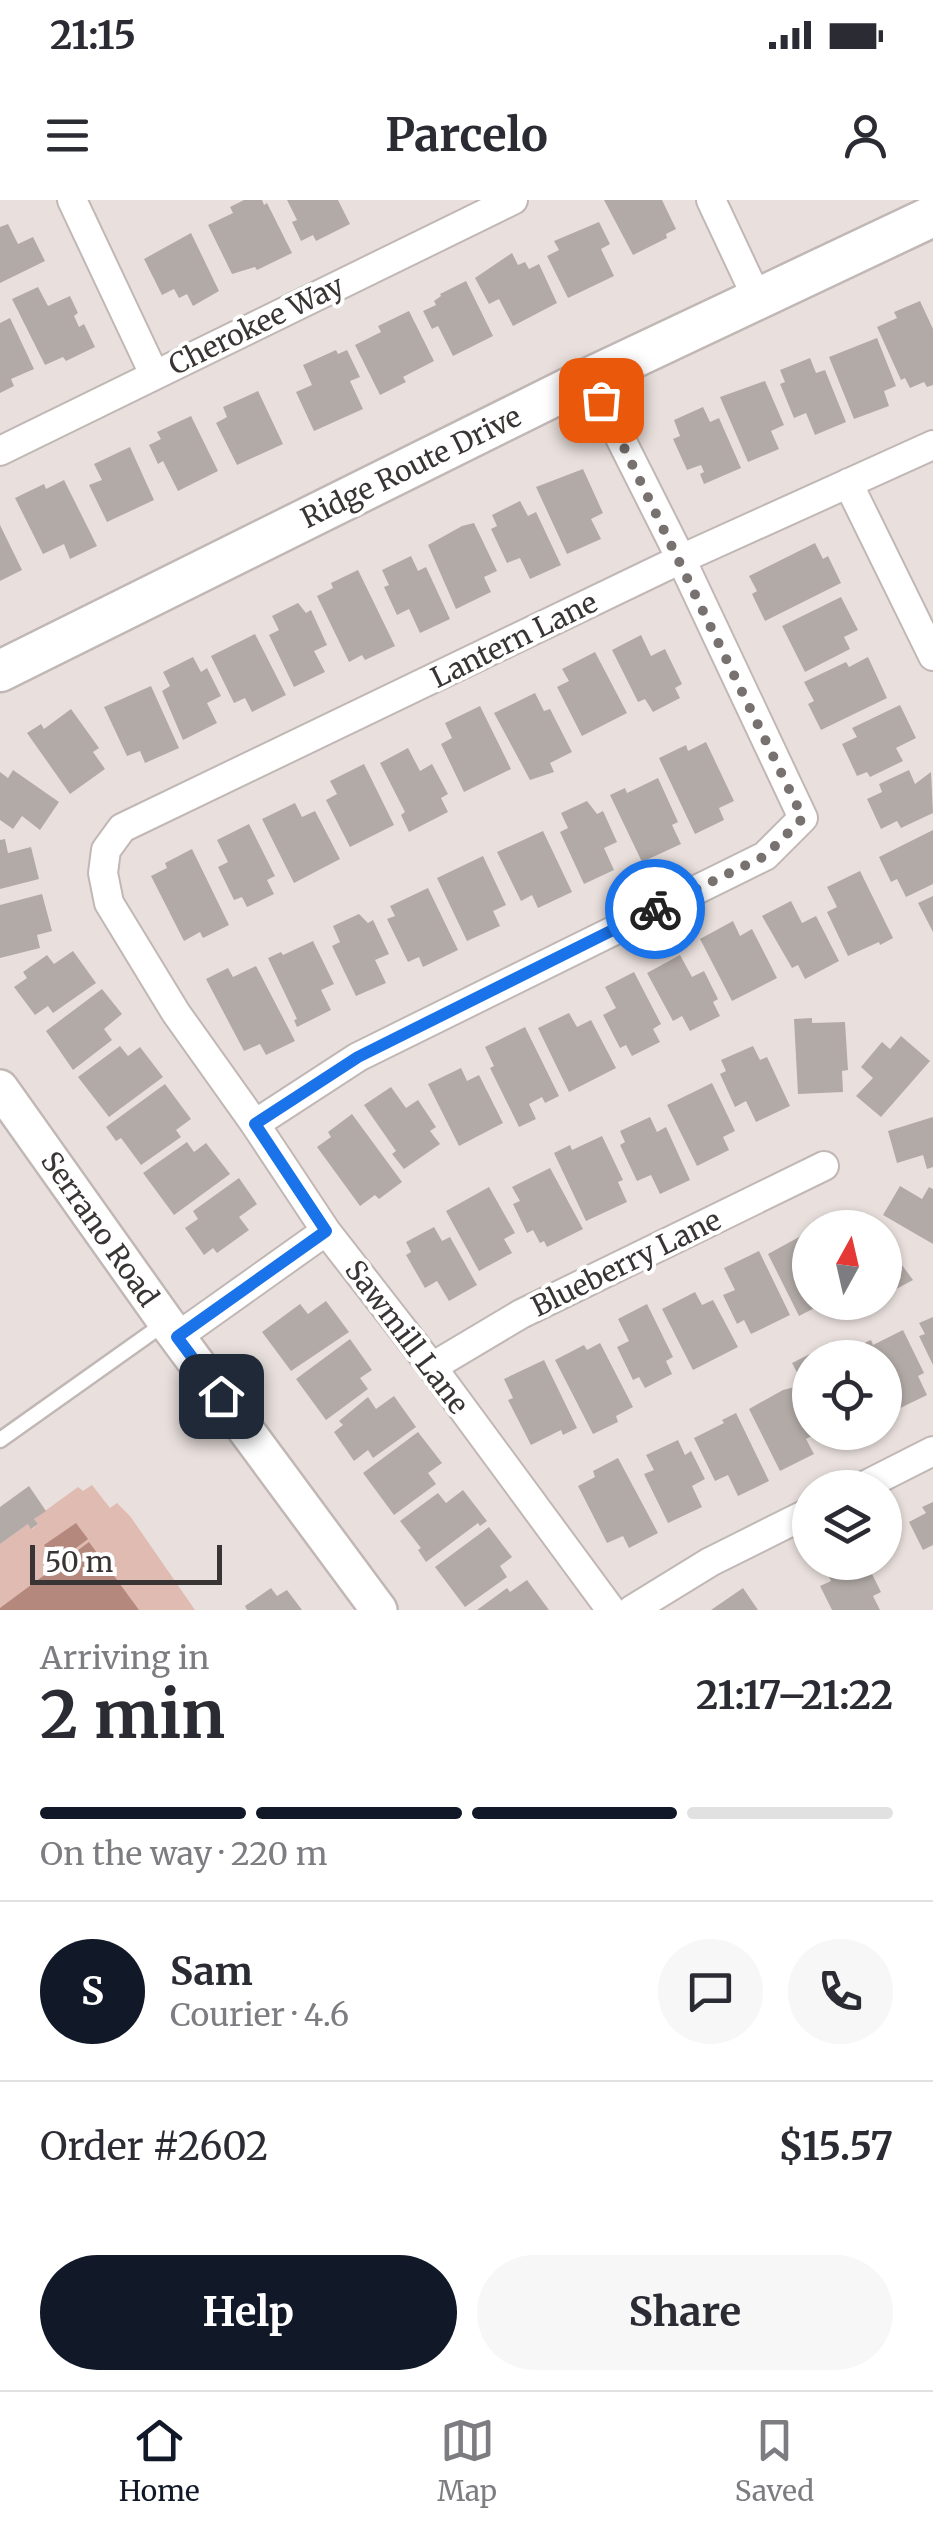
<!DOCTYPE html>
<html lang="en">
<head>
<meta charset="utf-8">
<style>
	:root { --surface:#fff; --page:#f7f7f7; --text:#2b2b33; --muted:#7c7c81; --line:#e1e1e2; --accent:#111827 }
	body { margin:0; font-family:Merriweather,serif; background:var(--page); color:var(--text); height:100vh; display:flex; flex-direction:column; font-size:38px; white-space:nowrap }
	* { box-sizing:border-box; margin:0 }
	p { font-size:32px; color:var(--muted) }
	.icon { flex:none; width:55px; height:55px; fill:none; stroke:currentColor; stroke-width:2; stroke-linecap:round; stroke-linejoin:round }
	.map { position:relative; height:1410px; overflow:hidden }
	.sheet { display:flex; flex-direction:column; background:var(--surface); flex:1 }
	.sheet>* { flex:none }
	.needle { width:65px; rotate:8deg }
	.fabs { position:absolute; left:792px; top:1010px; display:grid; gap:20px }
	.fabs a { display:grid; place-items:center; width:110px; height:110px; border-radius:50%; background:var(--surface); box-shadow:0 2px 8px #0004; font-size:50px }
	.scale { position:absolute; left:30px; bottom:25px; width:192px; box-sizing:border-box; padding-left:10px; border:5px solid #393534; border-top:0; font-size:28px; line-height:35px; white-space:nowrap; color:#393534; -webkit-text-stroke:8px #fff; paint-order:stroke }
	.pin { position:absolute; display:grid; place-items:center; width:85px; height:85px; color:#fff; margin:-42px; border-radius:20px; box-shadow:0 5px 15px #0006 }
	.courier { position:absolute; display:grid; place-items:center; width:100px; height:100px; margin:-50px; border:8px solid #1a73e8; border-radius:50%; background:#fff; color:#222; box-shadow:0 2px 12px #0007 }
	.headline em { font-style:normal; font-weight:700 }
	.headline div { display:flex; flex-direction:column-reverse }
	.headline { display:flex; align-items:center; justify-content:space-between; height:170px; padding:0 40px }
	h1 { font-size:65px; font-weight:700; line-height:75px }
	.bar { display:grid; grid-template-columns:repeat(4,1fr); gap:15px 10px; align-content:center; height:120px; padding:0 40px }
	.bar i { height:12px; border-radius:8px; background:var(--line) }
	.bar .active { background:var(--accent) }
	.bar p { grid-column:span 4 }
	.line { display:flex; align-items:center; gap:25px; padding:0 40px; border-top:2px solid var(--line) }
	.line div { flex:1 }
	.round { display:grid; place-items:center; flex:none; width:105px; height:105px; border-radius:52px; background:var(--page) }
	.action { display:flex; gap:20px; margin-top:auto; padding:20px 40px }
	.action a { flex:1; height:115px; border-radius:60px; background:var(--accent); color:#fff; font-size:40px; font-weight:700; line-height:115px; text-align:center }
	.action a+a { background:var(--page); color:var(--text) }
	.status { display:flex; justify-content:space-between; align-items:center; height:70px; padding:0 50px; background:var(--surface); direction:ltr }
	.status svg { height:28px; fill:currentColor }
	header { display:flex; justify-content:space-between; align-items:center; height:130px; padding:0 40px; background:var(--surface); font-size:45px; font-weight:700 }
	.menu { display:flex; justify-content:space-around; align-items:center; height:140px; border-top:2px solid var(--line); background:var(--surface); font-size:28px; color:var(--muted) }
	.menu a { display:grid; justify-items:center; gap:5px }
	.menu .active { color:var(--accent) }
	.map>svg:first-child { display:block }
	.green { fill:#e0bbb1 }
	.water { fill:#b4887c }
	.building { fill:#b2aaa7 }
	.lines { fill:none; stroke-linecap:round; stroke-linejoin:round }
	.service-casing { stroke:#c1b8b6; stroke-width:19 }
	.minor-casing { stroke:#c1b8b6; stroke-width:32 }
	.tertiary-casing { stroke:#c1b8b6; stroke-width:40 }
	.secondary-casing { stroke:#c1b8b6; stroke-width:45 }
	.service { stroke:#fff; stroke-width:14 }
	.minor { stroke:#fff; stroke-width:28 }
	.tertiary { stroke:#fff; stroke-width:35 }
	.secondary { stroke:#fff; stroke-width:40 }
	.done { stroke:#77716f; stroke-width:10; stroke-dasharray:0 18 }
	.route { stroke:#1a73e8; stroke-width:12 }
	.labels { text-anchor:middle; dominant-baseline:central; stroke-width:8; stroke-linejoin:round; paint-order:stroke }
	.street-label { font-size:28px; fill:#393534; stroke:#fff }
</style>
</head>
<body>
<div class="status"><b>21:15</b><svg viewBox="0 0 49 12"><path d="M0 12V9h3v3zM5 12V6h3v6zM10 12V3h3v9zM15 12V0h3v12zM26 1h20v11H26zM47 4h2v5h-2z"/></svg></div>
<header><svg class="icon" aria-label="menu" viewBox="0 0 24 24"><path d="M4 6h16M4 12h16M4 18h16"/></svg>Parcelo<svg class="icon" aria-label="person" viewBox="0 0 24 24"><circle cx="12" cy="8" r="4"/><path d="M4 21q1-7 8-7t8 7"/></svg></header>
<div class="map">
<svg width="933" height="1410" viewBox="0 0 933 1410">
	<rect width="100%" height="100%" fill="#e9e0dd"/>
	<path class="green" d="M92,1285L110,1308L117,1303L130,1316L195,1410H0V1344L28,1324L32,1329L38,1324L34,1319L78,1287L83,1291Z"/>
	<path class="water" d="M76,1323L88,1339L56,1363L44,1345Z
		M89,1342L139,1410H0V1408Z"/>
	<path class="building" d="M244,0H262L264,5L267,3L292,53L257,70L255,67L232,74L208,25L233,13L230,7Z
		M287,0H338L350,24L316,41L313,35L301,41L292,22L297,20Z
		M604,0H662L676,29L666,34L667,38L633,55Z
		M599,22L610,44L601,49L614,76L568,98L547,56L559,50L554,41Z
		M8,24L18,44L33,37L45,61L0,83V27Z
		M191,33L219,91L193,106L187,94L179,98L174,89L162,95L144,59Z
		M512,53L518,65L525,62L529,69L539,64L557,103L513,126L499,99L489,104L475,78Z
		M466,81L493,136L453,156L438,126L432,129L423,111L436,105L434,101L441,96L440,94Z
		M38,87L48,106L70,96L78,113L74,116L79,127L84,124L95,147L66,161L63,157L45,165L12,99Z
		M920,101L933,129V185L927,187L924,182L910,188L905,178L901,180L877,127L897,118L894,112Z
		M409,111L434,161L403,177L406,182L380,195L355,145L381,132L378,126Z
		M10,118L34,169L11,179L14,186L0,193V123Z
		M877,138L896,186L884,191L889,206L854,219L829,157Z
		M336,150L338,154L347,150L360,177L350,181L363,209L314,231L296,192L312,185L303,165Z
		M810,158L816,173L825,170L846,222L815,235L806,213L794,218L780,184L785,182L780,170Z
		M765,181L784,225L771,231L779,249L748,262L720,197Z
		M258,191L283,244L237,265L216,223L227,217L223,207Z
		M703,207L710,222L719,218L741,268L704,284L700,274L704,272L701,265L687,270L673,239L680,236L674,220Z
		M191,216L218,271L178,291L163,261L158,264L149,245L161,239L157,232Z
		M130,247L154,300L107,322L89,285L102,280L94,264Z
		M583,269L603,313L591,319L601,339L567,354L536,287Z
		M64,280L97,346L70,359L64,344L43,354L15,298L44,284L46,289Z
		M520,301L528,316L536,312L561,365L530,379L520,358L507,363L491,329L497,326L492,315Z
		M474,323L497,371L484,377L491,392L456,409L428,345L462,326Z
		M0,325L22,370L0,381Z
		M815,343L823,359L828,356L841,383L765,421L752,394L757,391L749,376Z
		M411,356L418,371L426,367L450,419L420,433L409,409L397,415L384,387L389,385L382,370Z
		M358,370L395,446L365,460L362,455L349,462L317,396L333,388L331,383Z
		M841,397L858,430L844,437L850,449L805,472L782,426Z
		M298,403L306,413L311,410L327,445L314,451L325,472L294,487L269,435L279,430L272,416Z
		M255,434L286,495L252,512L245,498L234,503L211,456Z
		M641,435L651,456L665,449L682,484L675,488L680,498L653,512L645,499L638,502L612,450Z
		M595,452L627,513L582,536L557,487L569,481L562,469Z
		M193,457L201,472L207,468L221,496L207,503L217,523L183,540L162,491L170,486L163,472Z
		M868,457L887,498L821,530L808,504L814,501L804,482L846,462L849,467Z
		M151,486L179,548L145,563L140,551L127,556L104,507Z
		M535,493L544,511L550,509L572,552L550,563L554,572L530,580L494,513Z
		M900,505L916,538L896,548L903,561L870,577L867,572L857,576L842,544L857,537L852,528Z
		M480,506L511,569L464,592L441,544L452,538L445,523Z
		M71,509L99,548L93,552L105,569L70,594L27,533L41,524L44,529Z
		M706,542L734,601L719,608L724,620L695,634L659,558L686,545L688,551Z
		M408,548L420,571L432,564L448,594L441,598L448,612L409,632L401,615L405,612L380,563Z
		M364,564L394,625L350,647L326,600L337,594L330,581Z
		M13,570L59,602L40,630L22,616L13,629L0,620V572L8,578Z
		M909,570L915,584L931,572L933,613L901,628L897,621L881,629L867,599L882,592L879,584Z
		M658,578L678,622L672,625L681,644L642,662L610,595L625,588L627,593Z
		M587,601L597,614L603,611L617,642L604,648L614,670L584,684L560,632L568,628L561,613Z
		M295,603L302,617L315,611L340,659L294,683L262,619Z
		M249,624L275,676L267,680L274,694L247,707L242,697L234,700L218,667L228,662L217,640Z
		M933,630V684L906,697L897,679L891,682L879,657Z
		M543,631L572,692L538,708L532,695L521,701L497,652Z
		M5,639L8,653L31,647L39,679L0,689V640Z
		M192,649L229,725L203,738L200,732L184,741L151,676L167,668L165,663Z
		M483,656L506,705L493,711L500,726L467,741L437,678Z
		M860,671L893,738L880,745L879,742L848,756L827,712L837,707L827,687Z
		M428,688L458,750L423,767L419,757L408,762L387,719L395,716L390,706Z
		M42,694L52,731L37,735L40,748L0,758V705Z
		M933,696V732L918,703Z
		M791,701L802,723L816,716L839,761L805,779L798,765L792,768L762,716Z
		M359,714L368,723L373,720L389,754L375,760L386,783L356,796L332,746L340,742L333,726Z
		M733,721L740,736L752,729L777,778L732,801L700,739Z
		M313,741L334,784L321,790L331,810L297,827L294,820L297,819L268,758L281,752L283,755Z
		M73,751L96,783L53,813L48,806L35,815L14,787L27,778L23,772L47,755L54,764Z
		M680,755L692,777L704,771L718,799L713,802L720,816L690,831L682,816L673,821L647,773Z
		M256,766L295,841L266,855L260,844L244,851L206,779L228,768L233,777Z
		M634,772L661,824L653,829L660,842L632,856L626,845L620,848L603,815L616,808L605,787Z
		M102,789L122,814L104,829L112,840L73,870L46,831Z
		M569,813L577,827L591,820L616,868L569,892L538,828Z
		M812,818V823L845,822L848,870L842,871L843,892L798,894L794,819Z
		M525,827L559,896L545,903L542,897L529,904L536,919L519,927L490,868L494,866L485,847Z
		M901,836L930,861L881,917L856,896L873,878L861,867L882,842L890,849Z
		M120,846L128,856L140,847L163,877L109,917L78,877Z
		M753,846L760,860L767,857L790,906L756,922L746,901L735,907L720,874L726,871L721,860Z
		M461,868L467,881L479,875L503,923L459,946L428,884Z
		M712,883L735,931L723,937L729,950L697,966L667,905Z
		M165,884L191,919L176,930L181,937L141,965L121,938L116,941L106,927Z
		M391,887L406,908L418,900L436,927L430,931L440,944L404,969L392,954L396,951L364,905Z
		M352,914L402,982L379,999L375,995L360,1006L317,947L331,937L328,932Z
		M650,917L657,932L666,927L690,980L660,994L651,975L637,981L620,945L625,942L620,931Z
		M933,917V967L927,969L923,955L897,963L888,931Z
		M602,936L623,980L618,982L627,1002L586,1021L554,953L570,945L572,950Z
		M187,942L194,952L206,943L230,974L174,1015L143,973Z
		M550,968L583,1029L547,1047L544,1041L540,1043L533,1030L527,1033L513,1004L520,1001L512,987Z
		M239,978L257,1004L239,1017L249,1030L217,1053L213,1048L204,1055L185,1028L198,1019L193,1011Z
		M900,986L922,999L929,987L933,989V1044L883,1015Z
		M489,987L515,1033L504,1039L512,1053L479,1071L446,1011Z
		M434,1027L442,1041L450,1037L477,1085L449,1101L437,1081L425,1088L406,1055L411,1052L406,1042Z
		M801,1036L810,1050V1102H826L799,1116L768,1054Z
		M885,1042L913,1080L885,1095Z
		M759,1051L790,1115L751,1134L744,1120L737,1124L723,1095L735,1090L724,1068Z
		M695,1092L702,1105L713,1100L738,1147L693,1170L662,1109Z
		M326,1101L349,1132L291,1171L262,1132L300,1104L308,1114Z
		M647,1104L673,1157L666,1161L672,1174L645,1188L639,1177L633,1180L617,1147L629,1141L618,1119Z
		M933,1117V1165L919,1136L925,1134L919,1123Z
		M903,1130L924,1173L918,1176L927,1195L888,1214L885,1208V1158H860L855,1147L871,1140L873,1145Z
		M350,1139L372,1170L360,1178L368,1189L326,1220L296,1179Z
		M600,1143L633,1207L616,1216L618,1222L593,1234L555,1160L584,1145L587,1150Z
		M837,1145L844,1158H813Z
		M810,1154V1197L792,1163Z
		M544,1160L577,1228L563,1235L561,1230L531,1245L508,1200L513,1198L504,1179Z
		M795,1187L810,1217V1232H819L806,1239L814,1254L780,1271L749,1209L783,1190Z
		M394,1196L416,1227L373,1258L368,1250L354,1261L334,1232L343,1225L339,1221L368,1197L376,1209Z
		M736,1213L769,1281L738,1296L728,1275L715,1281L694,1238L724,1223L722,1220Z
		M418,1232L442,1263L428,1273L436,1284L394,1315L363,1273Z
		M828,1232H866L852,1239L850,1234L833,1242Z
		M678,1240L685,1255L691,1251L705,1279L692,1286L702,1307L668,1323L644,1274L654,1270L646,1255Z
		M618,1258L658,1333L629,1348L623,1336L607,1343L578,1286L595,1277L593,1271Z
		M29,1286L46,1311L34,1319L38,1324L31,1329L28,1324L0,1344V1307Z
		M463,1290L487,1321L480,1326L478,1323L426,1362L418,1350L421,1348L400,1321L438,1293L446,1303Z
		M933,1302V1345L923,1350L909,1322L926,1313L922,1307Z
		M489,1327L512,1357L500,1366L507,1377L465,1407L435,1367Z
		M822,1362H866L881,1392L873,1396L880,1410H832L820,1386L831,1381Z
		M527,1380L549,1410H477L507,1388L510,1392Z
		M271,1388L277,1396L287,1390L302,1410H247L245,1406Z
		M743,1388L758,1410H711Z"/>
	<g class="lines">
		<g class="service-casing">
			<path id="service" d="M0,1240L165,1123"/>
		</g>
		<g class="minor-casing">
			<path id="minor" d="M72,0L154,174
				M711,0L757,98
				M0,251L513,0
				M848,283L933,456
				M255,924L358,857L765,656L803,618L681,359L590,178
				M177,1137L326,1031
				M432,1167L521,1114L824,966
				M860,1288L933,1251
				M611,1410L432,1167L326,1031L255,924L176,813L109,703L103,673L106,650L122,628L681,359L933,245
				M632,1410L710,1362L810,1312"/>
		</g>
		<g class="tertiary-casing">
			<path id="tertiary" d="M0,888L166,1122L379,1410"/>
		</g>
		<g class="secondary-casing">
			<path id="secondary" d="M0,471L590,178L933,16"/>
		</g>
		<use href="#service" class="service"/>
		<use href="#minor" class="minor"/>
		<use href="#tertiary" class="tertiary"/>
		<use href="#secondary" class="secondary"/>
	</g>
	<g class="lines">
		<path class="done" d="M601,200L803,618L765,656L655,709"/>
		<path class="route" d="M221,1196L177,1137L326,1031L255,924L358,857L655,709"/>
	</g>
	<g class="labels">
		<g class="street-label">
			<text transform="translate(256 125) rotate(-26)">Cherokee Way</text>
			<text transform="translate(411 267) rotate(-26)">Ridge Route Drive</text>
			<text transform="translate(514 440) rotate(-26)">Lantern Lane</text>
			<text transform="translate(100 1029) rotate(55)">Serrano Road</text>
			<text transform="translate(626 1063) rotate(-26)">Blueberry Lane</text>
			<text transform="translate(407 1137) rotate(53)">Sawmill Lane</text>
		</g>
	</g>
</svg>
<div class="fabs">
<a><svg class="needle" viewBox="-14 -14 28 28"><path d="M0-13l5 13h-10z" fill="#e53935"/><path d="M0 13l5-13h-10z" fill="#7c7c81"/></svg></a>
<a><svg class="icon" aria-label="locate" viewBox="0 0 24 24"><circle cx="12" cy="12" r="6"/><path d="M12 2v4M12 18v4M2 12h4M18 12h4"/></svg></a>
<a><svg class="icon" aria-label="layers" viewBox="0 0 24 24"><path d="M12 4l9 5-9 5-9-5zM3 14l9 5 9-5"/></svg></a>
</div>
<div class="scale">50 m</div>
<div class="pin" style="left:601px;top:200px;background:#ea580c"><svg class="icon" aria-label="bag" viewBox="0 0 24 24"><path d="M5 8h14l-1 12H6zM9 8a3 3 0 0 1 6 0"/></svg></div>
<div class="pin" style="left:221px;top:1196px;background:#1f2937"><svg class="icon" aria-label="home" viewBox="0 0 24 24"><path d="M3 11l9-7 9 7M6 9v11h12V9"/></svg></div>
<div class="courier" style="left:655px;top:709px"><svg class="icon" aria-label="bike" viewBox="0 0 24 24"><circle cx="6" cy="16" r="4"/><circle cx="18" cy="16" r="4"/><path d="M6 16l4-8h5l3 8M10 8l3 8H6M13 5h3"/></svg></div>
</div>
<section class="sheet">
<div class="headline"><div><h1>2 min</h1><p>Arriving in</p></div><em>21:17–21:22</em></div>
<div class="bar"><i class="active"></i><i class="active"></i><i class="active"></i><i></i><p>On the way · 220 m</p></div>
<div class="line" style="height:180px"><b class="round" style="background:var(--accent);color:#fff">S</b><div><b>Sam</b><p>Courier · 4.6</p></div><a class="round"><svg class="icon" aria-label="chat" viewBox="0 0 24 24"><path d="M4 5h16v11H9l-5 4z"/></svg></a><a class="round"><svg class="icon" aria-label="phone" viewBox="0 0 24 24"><path d="M5 4h4l2 5-3 2q2 4 5 5l2-3 5 2v4C11 20 4 13 5 4z"/></svg></a></div>
<div class="line" style="height:130px"><div>Order #2602</div><b>$15.57</b></div>
<div class="action"><a>Help</a><a>Share</a></div>
</section>
<nav class="menu">
<a class="active"><svg class="icon" aria-label="home" viewBox="0 0 24 24"><path d="M3 11l9-7 9 7M6 9v11h12V9"/></svg>Home</a>
<a><svg class="icon" aria-label="map" viewBox="0 0 24 24"><path d="M3 6l6-2 6 2 6-2v14l-6 2-6-2-6 2zM9 4v14M15 6v14"/></svg>Map</a>
<a><svg class="icon" aria-label="saved" viewBox="0 0 24 24"><path d="M7 4h10v16l-5-4-5 4z"/></svg>Saved</a>
</nav>
</body>
</html>
